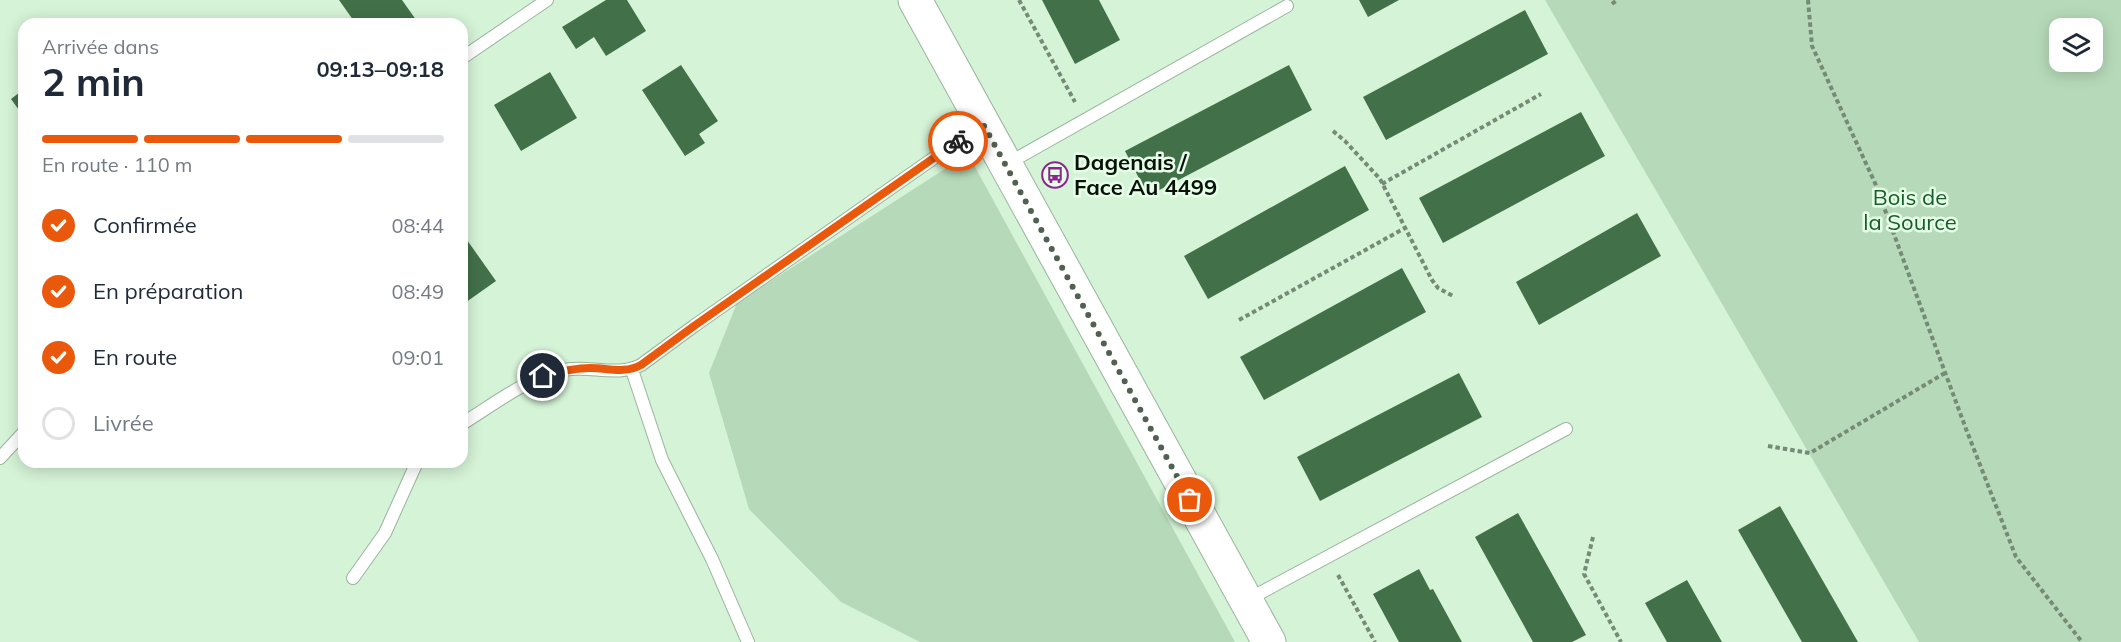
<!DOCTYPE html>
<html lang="fr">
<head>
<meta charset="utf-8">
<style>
	:root { --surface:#fff; --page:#f6f6f7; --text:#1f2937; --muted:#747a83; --line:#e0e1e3; --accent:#ea580c }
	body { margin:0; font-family:Mulish,sans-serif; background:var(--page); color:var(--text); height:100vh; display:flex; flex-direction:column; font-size:22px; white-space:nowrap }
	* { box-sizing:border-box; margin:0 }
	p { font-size:20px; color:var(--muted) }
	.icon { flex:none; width:33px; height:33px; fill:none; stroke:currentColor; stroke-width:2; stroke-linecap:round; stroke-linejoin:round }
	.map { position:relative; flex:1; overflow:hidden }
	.side { position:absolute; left:18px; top:18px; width:450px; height:450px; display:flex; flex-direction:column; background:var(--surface); border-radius:18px; box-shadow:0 3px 15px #0003 }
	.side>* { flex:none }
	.buttons { position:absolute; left:2049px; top:18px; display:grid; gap:12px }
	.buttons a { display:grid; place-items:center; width:54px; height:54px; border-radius:12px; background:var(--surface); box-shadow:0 3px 15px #0003; font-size:30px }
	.pin { position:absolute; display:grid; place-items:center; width:51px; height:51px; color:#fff; margin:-26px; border:3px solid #fff; border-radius:50%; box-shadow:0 2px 6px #0007 }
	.courier { position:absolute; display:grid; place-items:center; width:60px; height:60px; margin:-30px; border:4px solid #ea580c; border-radius:50%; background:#fff; color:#222; box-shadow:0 2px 8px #0007 }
	.head em { font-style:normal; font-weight:700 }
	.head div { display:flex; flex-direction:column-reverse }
	.head { display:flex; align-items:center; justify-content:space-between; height:102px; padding:0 24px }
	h1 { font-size:39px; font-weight:700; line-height:45px }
	.bar { display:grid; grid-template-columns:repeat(4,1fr); gap:9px 6px; align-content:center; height:72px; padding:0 24px }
	.bar i { height:8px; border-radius:4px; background:var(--line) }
	.bar .on { background:var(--accent) }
	.bar p { grid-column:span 4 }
	ol { padding:0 24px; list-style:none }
	li { display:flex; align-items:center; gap:18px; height:66px }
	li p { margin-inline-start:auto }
	li .icon { padding:6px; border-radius:50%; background:var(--accent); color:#fff; stroke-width:4 }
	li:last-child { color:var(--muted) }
	li i { width:33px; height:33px; border:3px solid var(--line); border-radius:50% }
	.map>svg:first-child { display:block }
	.green { fill:#b6dab9; fill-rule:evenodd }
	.building { fill:#427149 }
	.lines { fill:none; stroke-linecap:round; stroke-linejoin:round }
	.service-casing { stroke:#99b59b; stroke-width:14 }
	.secondary-casing { stroke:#99b59b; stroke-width:35 }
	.path { stroke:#768b77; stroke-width:4; stroke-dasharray:4.5 3; stroke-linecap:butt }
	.service { stroke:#fff; stroke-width:12 }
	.secondary { stroke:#fff; stroke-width:33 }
	.done { stroke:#506151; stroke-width:6; stroke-dasharray:0 10.8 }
	.route { stroke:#ea580c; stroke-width:8 }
	.labels { text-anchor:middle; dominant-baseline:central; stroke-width:5; stroke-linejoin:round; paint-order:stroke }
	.poi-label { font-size:22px; font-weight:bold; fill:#081209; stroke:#e6fee8; text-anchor:start }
	.park-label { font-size:22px; fill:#155e27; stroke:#e6fee8 }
</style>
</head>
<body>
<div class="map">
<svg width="2121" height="642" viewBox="0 0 2121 642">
	<rect width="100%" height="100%" fill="#d5f3d7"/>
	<path class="green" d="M1545,0H2121V642H1919ZM2060,28H2092V62H2060Z
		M968,154L1235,642H920L841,602L749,509L709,373L737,303Z"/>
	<path class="building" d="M339,0H402L419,24H356Z
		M606,0H627L646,31L606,56L594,37L576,49L562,27Z
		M1042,0H1099L1120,40L1075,64Z
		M1359,0H1399L1368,17Z
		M1525,10L1548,54L1386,140L1363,97Z
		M681,65L718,121L699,134L705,143L685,156L642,90Z
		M1289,65L1312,110L1148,196L1125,151Z
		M550,72L577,118L521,151L494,105Z
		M24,89V117L11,99Z
		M1581,112L1605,156L1443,243L1419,198Z
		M1345,166L1369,210L1208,299L1184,256Z
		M1637,213L1661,256L1539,325L1516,282Z
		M467,240L496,281L462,305V243Z
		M1402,268L1426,312L1264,400L1240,357Z
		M1459,373L1482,417L1320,501L1297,457Z
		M1780,506L1858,642H1802L1738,530Z
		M1518,513L1586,635L1572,642H1533L1475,537Z
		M1419,569L1430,590L1433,589L1462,642H1399L1373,594Z
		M1687,580L1722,642H1667L1645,603Z"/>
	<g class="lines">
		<g class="service-casing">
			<path id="service" d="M462,58L547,0
				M1005,165L1287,6
				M632,370L662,460L712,559L748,642
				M462,424C494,404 527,378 564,370C590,365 617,377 641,365L694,326L981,125
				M0,458L24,432
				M353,578L385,533L417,462
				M1247,600L1566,429"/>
		</g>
		<g class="secondary-casing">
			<path id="secondary" d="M915,0L1269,642"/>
		</g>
		<path class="path" d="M1019,0L1075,102
			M1808,0L1812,46L1875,183L1966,429L2016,557L2082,642
			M1612,4L1617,0
			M1333,131L1345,141L1380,179L1432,280L1438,288L1453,296
			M1382,184L1541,94
			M1239,320L1405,228
			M1768,446L1810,453L1945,373
			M1593,537L1584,574L1621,642
			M1338,575L1375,642"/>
		<use href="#service" class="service"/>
		<use href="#secondary" class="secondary"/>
	</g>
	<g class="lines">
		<path class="done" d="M958,141L983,124L1190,500"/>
		<path class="route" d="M543,376C558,372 574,368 590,368C608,368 624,374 641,365L694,326L958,141"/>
	</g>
	<defs>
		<g id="bus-ring" transform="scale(1.35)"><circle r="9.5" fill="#e6fee8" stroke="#8c268d" stroke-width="1.5"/><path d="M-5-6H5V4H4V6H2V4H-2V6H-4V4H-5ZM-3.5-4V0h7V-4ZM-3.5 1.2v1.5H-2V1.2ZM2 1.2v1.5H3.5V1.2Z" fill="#8c268d"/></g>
	</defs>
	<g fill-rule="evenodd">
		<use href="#bus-ring" x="1055" y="175"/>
	</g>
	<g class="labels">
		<g class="poi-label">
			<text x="1074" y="162">Dagenais /<tspan x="1074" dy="25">Face Au 4499</tspan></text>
		</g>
		<g class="park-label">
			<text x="1910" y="197">Bois de<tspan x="1910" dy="25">la Source</tspan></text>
		</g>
	</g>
</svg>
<div class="buttons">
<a><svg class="icon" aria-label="layers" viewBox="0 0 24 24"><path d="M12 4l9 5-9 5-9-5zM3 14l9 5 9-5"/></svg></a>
</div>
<div class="pin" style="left:1190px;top:500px;background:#ea580c"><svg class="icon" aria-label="bag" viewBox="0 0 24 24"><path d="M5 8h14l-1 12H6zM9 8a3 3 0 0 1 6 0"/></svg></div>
<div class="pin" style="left:543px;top:376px;background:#1f2937"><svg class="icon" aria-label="home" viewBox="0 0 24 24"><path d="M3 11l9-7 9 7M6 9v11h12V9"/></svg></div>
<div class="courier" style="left:958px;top:141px"><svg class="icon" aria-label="bike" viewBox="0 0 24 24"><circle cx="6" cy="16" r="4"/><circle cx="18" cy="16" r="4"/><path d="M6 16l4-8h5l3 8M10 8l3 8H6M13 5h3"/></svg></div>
<section class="side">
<div class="head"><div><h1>2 min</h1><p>Arrivée dans</p></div><em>09:13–09:18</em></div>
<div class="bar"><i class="on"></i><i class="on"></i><i class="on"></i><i></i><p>En route · 110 m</p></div>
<ol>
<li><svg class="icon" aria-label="check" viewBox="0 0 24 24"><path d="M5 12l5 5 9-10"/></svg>Confirmée<p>08:44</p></li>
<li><svg class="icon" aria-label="check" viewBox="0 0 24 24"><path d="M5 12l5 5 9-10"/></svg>En préparation<p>08:49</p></li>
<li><svg class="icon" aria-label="check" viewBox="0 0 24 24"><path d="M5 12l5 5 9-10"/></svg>En route<p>09:01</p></li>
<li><i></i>Livrée</li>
</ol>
</section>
</div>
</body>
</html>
